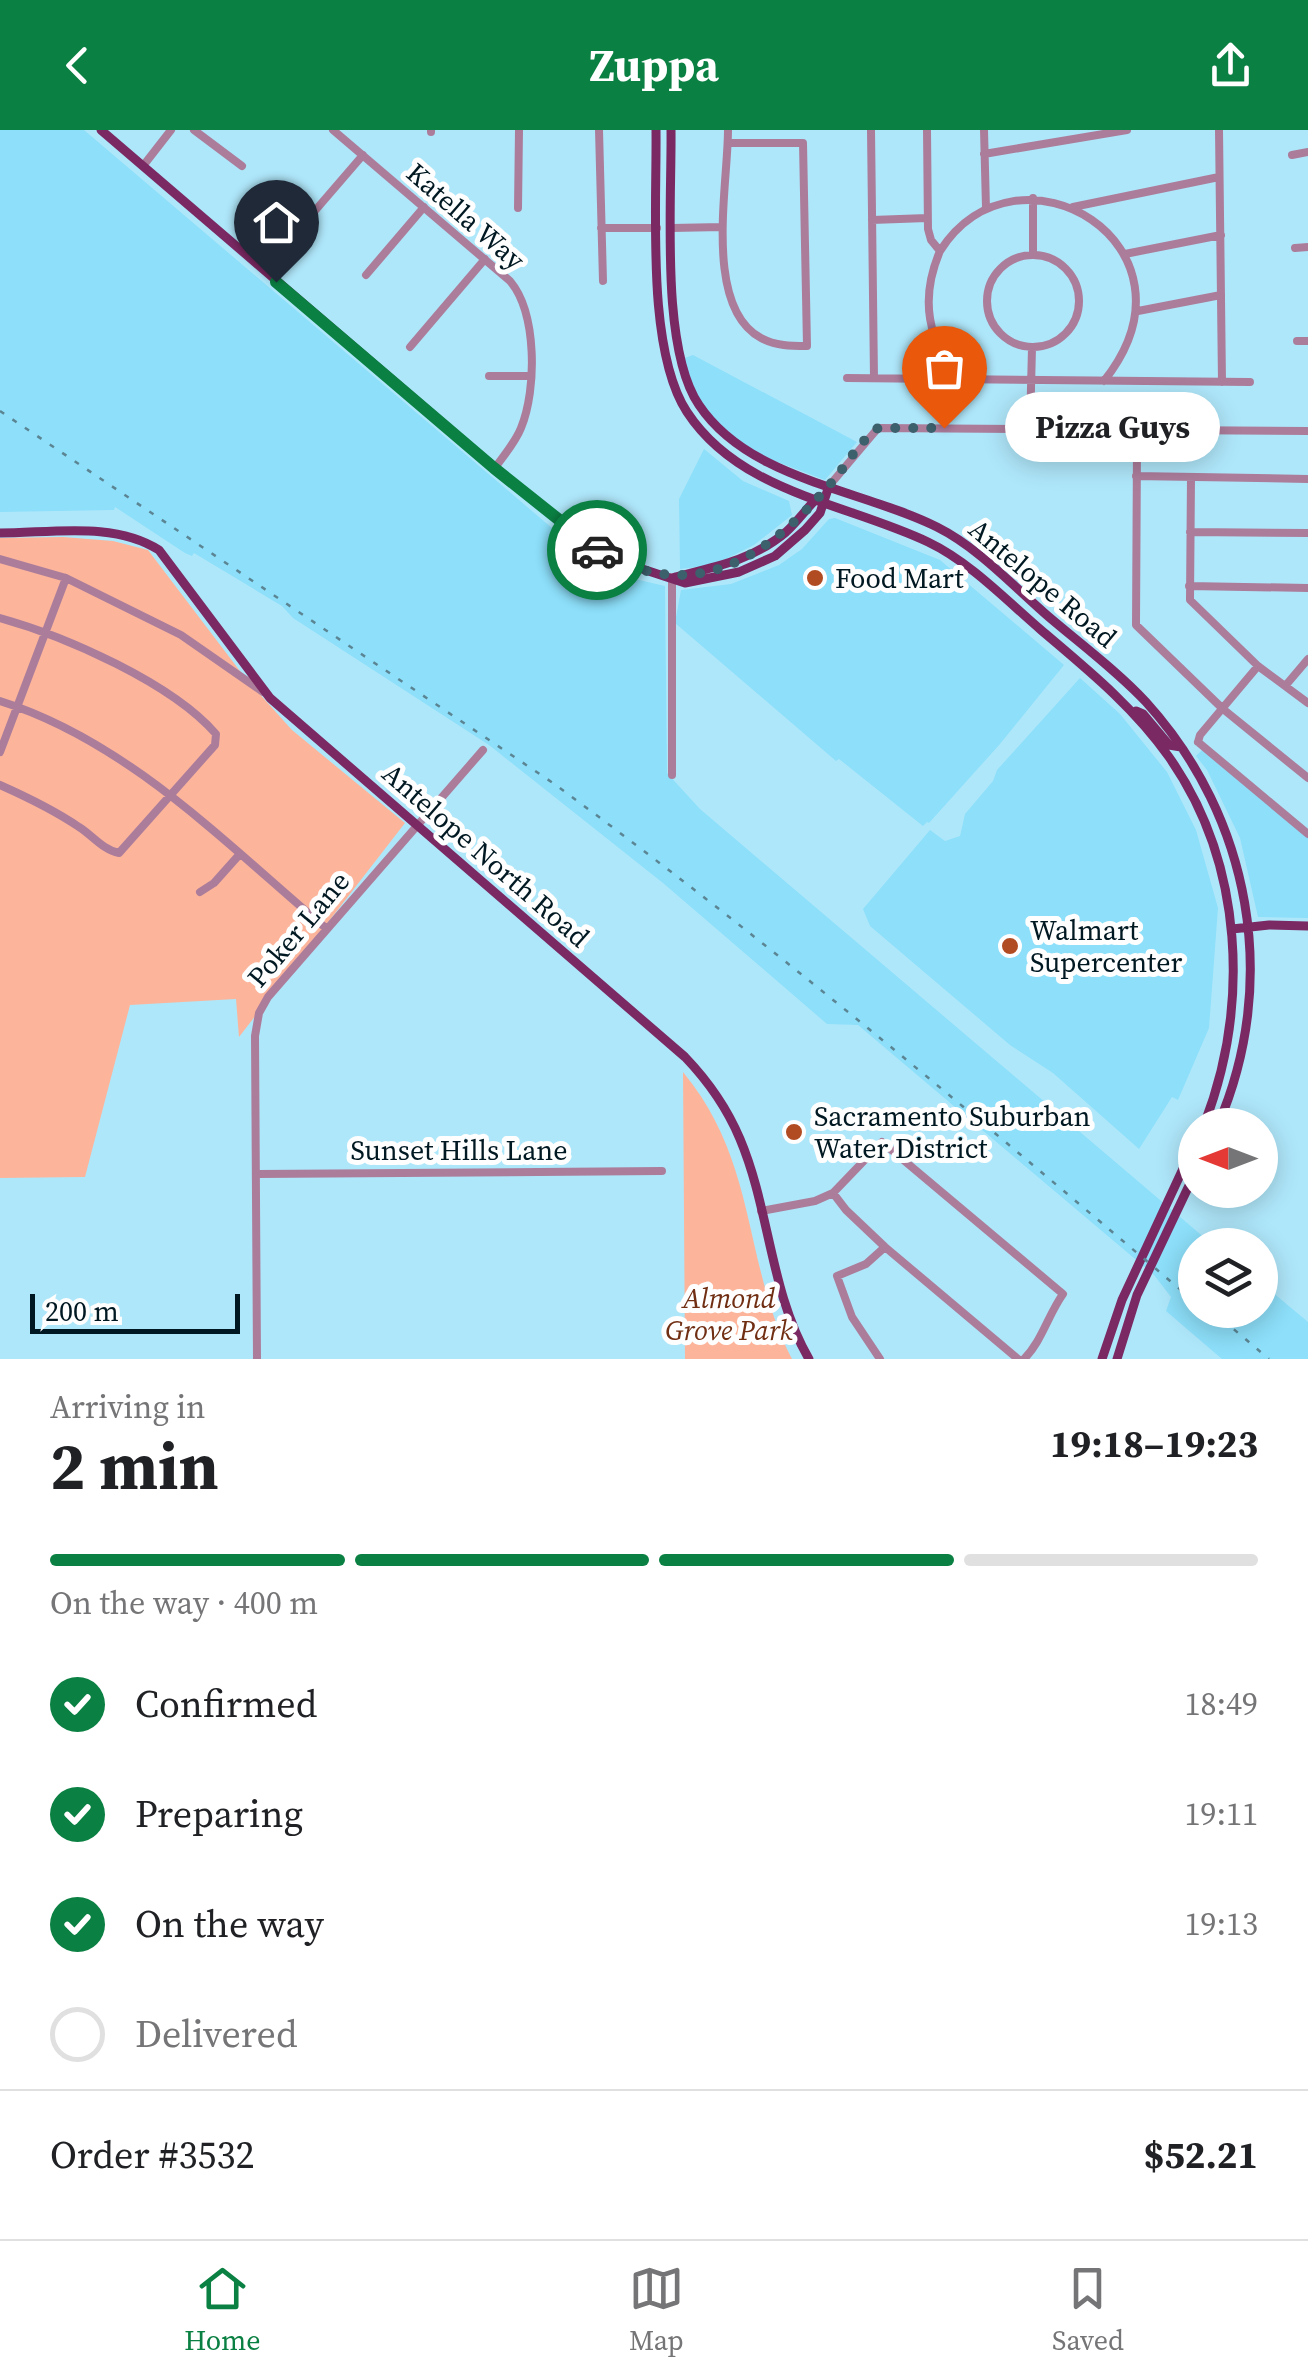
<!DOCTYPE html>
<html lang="en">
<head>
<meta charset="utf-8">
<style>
	:root { --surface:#fff; --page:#f2f2f2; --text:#202124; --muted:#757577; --line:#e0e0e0; --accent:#0b8043 }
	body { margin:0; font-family:"Source Serif 4",serif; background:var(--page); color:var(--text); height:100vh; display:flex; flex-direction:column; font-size:38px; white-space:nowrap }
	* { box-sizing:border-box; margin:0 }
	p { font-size:32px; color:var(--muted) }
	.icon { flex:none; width:55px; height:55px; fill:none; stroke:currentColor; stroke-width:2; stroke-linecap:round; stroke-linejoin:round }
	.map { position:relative; height:1229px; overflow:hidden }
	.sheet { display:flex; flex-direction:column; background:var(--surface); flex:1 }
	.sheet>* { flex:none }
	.needle { width:65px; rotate:270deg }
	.controls { position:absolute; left:1178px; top:978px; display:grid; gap:20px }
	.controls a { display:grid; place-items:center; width:100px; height:100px; border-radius:50%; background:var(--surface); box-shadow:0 5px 25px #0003; font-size:50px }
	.scale { position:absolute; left:30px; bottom:25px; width:210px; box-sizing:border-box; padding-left:10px; border:5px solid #001821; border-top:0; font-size:28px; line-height:35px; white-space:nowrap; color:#001821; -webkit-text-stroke:8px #fefefe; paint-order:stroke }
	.pin { position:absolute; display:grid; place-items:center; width:85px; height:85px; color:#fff; margin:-102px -42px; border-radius:50% 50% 50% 0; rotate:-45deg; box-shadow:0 0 10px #0007 }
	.pin .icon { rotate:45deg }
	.courier { position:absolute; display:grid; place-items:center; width:100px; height:100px; margin:-50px; border:8px solid #0b8043; border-radius:50%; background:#fff; color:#222; box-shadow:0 2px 12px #0007 }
	.bubble { position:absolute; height:70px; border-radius:35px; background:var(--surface); box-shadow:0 5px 25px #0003; font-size:32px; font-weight:700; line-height:70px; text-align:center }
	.headline em { font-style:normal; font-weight:700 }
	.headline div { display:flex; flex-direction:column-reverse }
	.headline { display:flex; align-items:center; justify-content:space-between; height:170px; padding:0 50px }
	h1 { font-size:65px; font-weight:700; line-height:75px }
	.bar { display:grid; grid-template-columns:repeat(4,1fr); gap:15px 10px; align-content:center; height:120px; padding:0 50px }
	.bar i { height:12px; border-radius:8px; background:var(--line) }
	.bar .current { background:var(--accent) }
	.bar p { grid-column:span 4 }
	.line { display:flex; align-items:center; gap:25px; padding:0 50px; border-top:2px solid var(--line) }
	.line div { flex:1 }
	ol { padding:0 50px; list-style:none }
	li { display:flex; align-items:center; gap:30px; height:110px }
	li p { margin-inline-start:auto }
	li .icon { padding:10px; border-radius:50%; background:var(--accent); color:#fff; stroke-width:4 }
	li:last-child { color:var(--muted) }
	li i { width:55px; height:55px; border:5px solid var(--line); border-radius:50% }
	header { display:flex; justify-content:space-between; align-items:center; height:130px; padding:0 50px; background:var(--accent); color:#fff; font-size:45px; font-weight:700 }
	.dock { display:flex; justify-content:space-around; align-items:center; height:140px; border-top:2px solid var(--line); background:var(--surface); font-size:28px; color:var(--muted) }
	.dock a { display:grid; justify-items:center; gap:5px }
	.dock .current { color:var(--accent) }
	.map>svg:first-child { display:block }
	.built { fill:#8ddffa }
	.green { fill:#fcb59b }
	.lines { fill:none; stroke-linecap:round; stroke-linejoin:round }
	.minor { stroke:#ac7d9b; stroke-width:8 }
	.major { stroke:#7b2963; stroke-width:9 }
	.rail { stroke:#5c8593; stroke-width:2.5; stroke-dasharray:5 10; stroke-linecap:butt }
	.done { stroke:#3d606d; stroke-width:10; stroke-dasharray:0 18 }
	.route { stroke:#0b8043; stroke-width:12 }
	.poi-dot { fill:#b14b21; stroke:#fefefe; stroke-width:4 }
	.labels { text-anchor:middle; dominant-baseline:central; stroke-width:10; stroke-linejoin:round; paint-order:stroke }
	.street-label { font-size:28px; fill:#001821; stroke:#fefefe }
	.poi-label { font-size:28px; fill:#001821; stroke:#fefefe; text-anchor:start }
	.park-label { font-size:28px; font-style:italic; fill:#702e13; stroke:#fefefe }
</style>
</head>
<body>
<header><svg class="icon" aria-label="back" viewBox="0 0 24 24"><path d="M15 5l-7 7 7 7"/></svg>Zuppa<svg class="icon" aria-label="share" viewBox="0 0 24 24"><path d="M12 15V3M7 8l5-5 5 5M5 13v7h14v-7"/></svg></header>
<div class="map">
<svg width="1308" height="1229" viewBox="0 0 1308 1229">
	<rect width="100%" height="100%" fill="#afe7fa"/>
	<path class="built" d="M0,0H84L572,415L609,437L639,450L665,456L667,643L700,679L1213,1115H1195V1180H1260V1152L1308,1192V1229H1222L1166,1181L1171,1167L1154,1145L858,895L827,894L663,753L489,615L293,488L282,476L194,423L192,426L185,423L115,377L114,380L0,382Z
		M693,225L857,312L825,350L764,327L719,298L700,272L682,229Z
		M704,319L743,351L789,371L792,385L754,415L714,435L680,439L679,369Z
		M835,388L940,430L1064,535L1000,614L929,693L927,692L923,696L839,629L836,631L675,493L681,460L731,454L779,435L802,419L829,389Z
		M1080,548L1120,584L1167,642L1196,700L1218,778L1209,898L1178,970L1172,967L1139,1019L1053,943L1010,915L870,796L863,779L930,700L945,711L960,706L965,684L993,651L997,640Z
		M1203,619L1308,708V788L1258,787L1240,708L1207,640L1196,626Z"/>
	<path class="green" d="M63,407L113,411L148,420L246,549L292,600L405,693L239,907L236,869L130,875L85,1047L0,1048V408Z
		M683,942C759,1034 742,1132 792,1229H685Z"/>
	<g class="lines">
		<path class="minor" d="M194,0L242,36
			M333,0L510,151C537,183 537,259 521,298C515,313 504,325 495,338
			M599,0L603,151
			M728,0C728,55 703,177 761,208C776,216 791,216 807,216L803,13H728
			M871,0L874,248
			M927,0L928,99L931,110L940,121C920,168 926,213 963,249
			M984,0L986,78
			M1219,0L1222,252
			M431,2V0
			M984,24L1127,0
			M1292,25L1308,22
			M143,36L171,0
			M1033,68V124
			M1073,77L1219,47
			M518,78L519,0
			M872,90L927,88
			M601,98H657
			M672,98L722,97
			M288,112L363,25
			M1295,118L1308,117
			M940,121C1017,0 1212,115 1104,251
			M1125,124L1221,105
			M987 171a46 46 0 1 1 92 0a46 46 0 1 1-92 0Z
			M366,145L424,77
			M1138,181L1221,165
			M1297,211H1308
			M410,217L485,129
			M489,246H530
			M847,248L1250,252
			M1030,297L1032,218
			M1137,317L1136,495L1223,579L1308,648
			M1136,346L1308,349
			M1191,347L1190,470L1258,536L1308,573
			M829,356L878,298L1308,301
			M1190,402L1308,403
			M0,429L66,448L181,505L263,562
			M1189,456L1308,458
			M0,488C65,506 172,553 216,604L215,615L119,723C103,720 92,705 79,697C54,680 27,667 0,655
			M1286,555L1308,529
			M0,571C128,611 227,715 327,799
			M1198,612L1308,704
			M1198,612L1200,605L1258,536
			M0,622L66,448
			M672,645V447
			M200,762L214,753L239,725
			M257,1044L662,1041
			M833,1063L846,1080L885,1117L1018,1229
			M761,1081L815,1071L833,1063L882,1012L1063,1164C1048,1185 1042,1211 1024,1229
			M257,1229L255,906L259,883L268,867L483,620
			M880,1229L852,1187L837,1146L866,1134L885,1117"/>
		<path class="major" d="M101,0L495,338L591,416L618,431L685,453L739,442L775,426L805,400L820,383L829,356
			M656,0C657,77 646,219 687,282C740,363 846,373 928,412C970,432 1006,470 1041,500C1087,539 1134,577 1169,627C1244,734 1250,876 1204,995
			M671,0C672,72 660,218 699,275C749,350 861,359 937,397C979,418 1014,457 1049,487C1082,515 1117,541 1146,572C1251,688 1280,851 1218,995
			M0,403C51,403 114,391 159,420L270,568L685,927C708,951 727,978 740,1009C770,1080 770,1162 809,1229
			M675,447C715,437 753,430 786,402C798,391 807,378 818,367
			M1136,581L1143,584L1169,615L1181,617
			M1232,799L1269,795L1308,796
			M1102,1229L1122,1170L1195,1013
			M1117,1229L1137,1165L1195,1043"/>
		<path class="rail" d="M0,281L553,653C775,816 985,994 1195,1172
			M1211,1180L1269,1229"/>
	</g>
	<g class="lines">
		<path class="done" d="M597,420C695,478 768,427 833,351C847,334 860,311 878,298H944"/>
		<path class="route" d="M276,152L494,338L597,420"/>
	</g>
	<g class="poi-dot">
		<circle cx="815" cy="448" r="10"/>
		<circle cx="1010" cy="816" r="10"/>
		<circle cx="794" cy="1002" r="10"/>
	</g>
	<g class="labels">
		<g class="street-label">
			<text transform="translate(466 86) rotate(41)">Katella Way</text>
			<text transform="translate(1043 453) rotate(40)">Antelope Road</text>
			<text transform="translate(486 725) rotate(41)">Antelope North Road</text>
			<text transform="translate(298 799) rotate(-50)">Poker Lane</text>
			<text x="459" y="1020">Sunset Hills Lane</text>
		</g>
		<g class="poi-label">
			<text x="835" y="448">Food Mart</text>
			<text x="1030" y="800">Walmart<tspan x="1030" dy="32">Supercenter</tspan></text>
			<text x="814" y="986">Sacramento Suburban<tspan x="814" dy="32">Water District</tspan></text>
		</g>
		<g class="park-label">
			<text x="729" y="1168">Almond<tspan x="729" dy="32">Grove Park</tspan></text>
		</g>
	</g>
</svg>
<div class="controls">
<a><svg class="needle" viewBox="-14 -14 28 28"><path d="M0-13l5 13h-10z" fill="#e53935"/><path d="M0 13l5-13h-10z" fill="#757577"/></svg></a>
<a><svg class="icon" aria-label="layers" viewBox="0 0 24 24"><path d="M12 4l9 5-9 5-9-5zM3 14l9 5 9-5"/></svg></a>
</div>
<div class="scale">200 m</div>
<div class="pin" style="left:944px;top:298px;background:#ea580c"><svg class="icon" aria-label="bag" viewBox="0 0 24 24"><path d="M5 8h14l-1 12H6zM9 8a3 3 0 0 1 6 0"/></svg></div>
<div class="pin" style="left:276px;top:152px;background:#1f2937"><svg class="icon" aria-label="home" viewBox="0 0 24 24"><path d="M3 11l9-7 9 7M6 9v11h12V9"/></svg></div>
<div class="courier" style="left:597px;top:420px"><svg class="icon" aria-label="car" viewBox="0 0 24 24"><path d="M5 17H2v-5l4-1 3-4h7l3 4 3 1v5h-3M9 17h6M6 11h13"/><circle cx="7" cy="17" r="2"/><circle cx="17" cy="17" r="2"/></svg></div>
<div class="bubble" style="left:1005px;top:262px;width:215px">Pizza Guys</div>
</div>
<section class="sheet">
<div class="headline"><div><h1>2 min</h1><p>Arriving in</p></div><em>19:18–19:23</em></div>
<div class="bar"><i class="current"></i><i class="current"></i><i class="current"></i><i></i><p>On the way · 400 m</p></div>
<ol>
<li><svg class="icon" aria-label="check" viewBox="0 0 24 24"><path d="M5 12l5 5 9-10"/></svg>Confirmed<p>18:49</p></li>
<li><svg class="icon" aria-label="check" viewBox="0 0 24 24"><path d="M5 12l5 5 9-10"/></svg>Preparing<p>19:11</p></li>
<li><svg class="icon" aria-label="check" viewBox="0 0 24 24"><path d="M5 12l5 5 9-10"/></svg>On the way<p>19:13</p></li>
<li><i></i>Delivered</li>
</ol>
<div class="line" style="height:130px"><div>Order #3532</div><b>$52.21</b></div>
</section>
<nav class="dock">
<a class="current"><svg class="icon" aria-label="home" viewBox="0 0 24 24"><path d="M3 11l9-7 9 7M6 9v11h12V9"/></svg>Home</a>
<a><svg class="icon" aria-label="map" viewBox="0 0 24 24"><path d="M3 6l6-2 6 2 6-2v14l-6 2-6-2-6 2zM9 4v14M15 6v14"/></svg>Map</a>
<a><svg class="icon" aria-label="saved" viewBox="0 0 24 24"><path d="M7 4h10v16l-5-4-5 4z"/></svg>Saved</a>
</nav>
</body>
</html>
